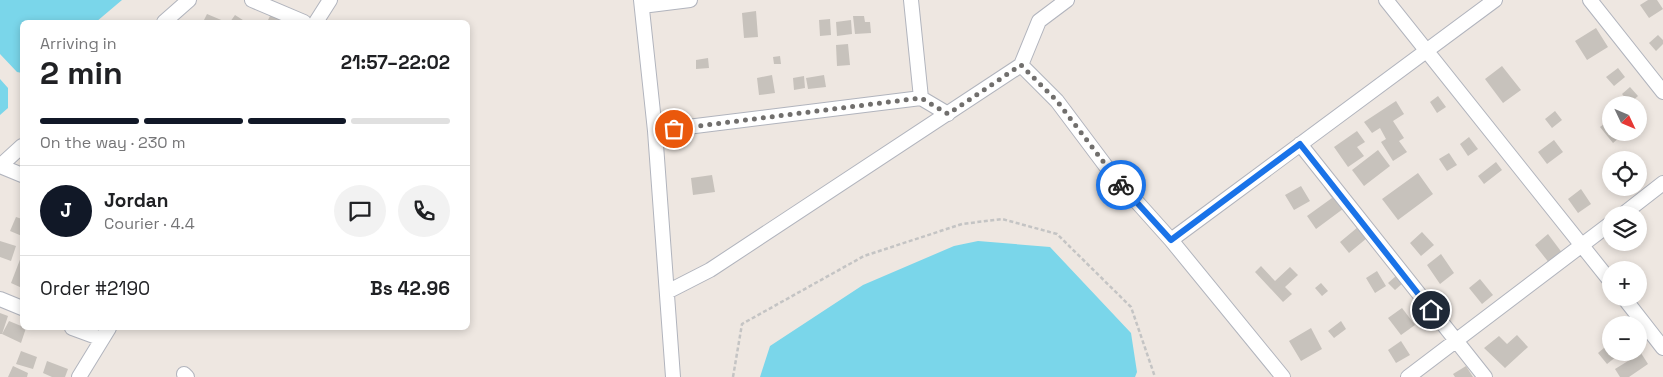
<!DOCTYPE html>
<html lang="en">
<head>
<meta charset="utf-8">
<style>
	:root { --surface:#fff; --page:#f2f2f2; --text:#202124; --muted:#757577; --line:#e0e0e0; --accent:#111827 }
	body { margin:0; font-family:"Space Grotesk",sans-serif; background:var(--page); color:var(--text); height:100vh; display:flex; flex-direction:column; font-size:19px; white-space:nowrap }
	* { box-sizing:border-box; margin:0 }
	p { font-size:16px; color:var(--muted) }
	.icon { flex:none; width:28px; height:28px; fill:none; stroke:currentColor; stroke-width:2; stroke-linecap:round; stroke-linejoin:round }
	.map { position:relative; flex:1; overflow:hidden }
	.side { position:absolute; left:20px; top:20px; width:450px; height:310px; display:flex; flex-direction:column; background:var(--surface); border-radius:8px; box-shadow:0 2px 8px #0003 }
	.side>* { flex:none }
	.needle { width:32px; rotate:134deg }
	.fabs { position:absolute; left:1602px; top:96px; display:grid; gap:10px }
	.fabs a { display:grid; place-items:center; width:45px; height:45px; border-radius:50%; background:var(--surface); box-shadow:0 2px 8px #0003; font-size:25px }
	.pin { position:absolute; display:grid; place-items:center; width:42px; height:42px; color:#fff; margin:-21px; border:2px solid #fff; border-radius:50%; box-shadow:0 1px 5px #0007 }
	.courier { position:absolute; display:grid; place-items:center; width:50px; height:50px; margin:-25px; border:4px solid #1a73e8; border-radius:50%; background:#fff; color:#222; box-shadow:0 1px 6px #0007 }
	.head em { font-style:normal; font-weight:700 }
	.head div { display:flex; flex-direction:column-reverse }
	.head { display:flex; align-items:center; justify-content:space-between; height:85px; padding:0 20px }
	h1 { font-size:32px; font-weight:700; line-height:38px }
	.bar { display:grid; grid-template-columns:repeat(4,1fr); gap:8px 5px; align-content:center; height:60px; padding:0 20px }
	.bar i { height:6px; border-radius:4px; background:var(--line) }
	.bar .active { background:var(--accent) }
	.bar p { grid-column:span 4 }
	.line { display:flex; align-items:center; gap:12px; padding:0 20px; border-top:1px solid var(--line) }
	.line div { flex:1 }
	.round { display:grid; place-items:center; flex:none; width:52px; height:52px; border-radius:26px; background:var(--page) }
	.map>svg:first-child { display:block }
	.water { fill:#7ad6ea }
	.building { fill:#c7c2bc }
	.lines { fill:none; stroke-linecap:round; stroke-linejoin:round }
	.minor-casing { stroke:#b1b4bd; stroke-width:16 }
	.path { stroke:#c4c4c4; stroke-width:2.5; stroke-dasharray:4 2.5; stroke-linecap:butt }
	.minor { stroke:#fff; stroke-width:14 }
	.done { stroke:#716f6d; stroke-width:5; stroke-dasharray:0 9 }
	.route { stroke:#1a73e8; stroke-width:6 }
</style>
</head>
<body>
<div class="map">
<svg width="1663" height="377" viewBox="0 0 1663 377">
	<rect width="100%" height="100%" fill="#eee7e1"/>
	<path class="water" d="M0,0H122L96,22H22V73L17,72L0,54Z
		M0,79L8,88V108L0,115Z
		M978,241L1050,247L1131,333L1137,372L1135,377H760L770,346L863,285L954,246Z"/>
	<path class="building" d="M1648,0H1657L1663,9L1649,18L1640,5Z
		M756,11L758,37L744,38L742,13Z
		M207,14L226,22H203Z
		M271,14L288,22H267Z
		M235,15L246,22H230Z
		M853,16H864L865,22H870L871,33L855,34Z
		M830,19L831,35L820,36L819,20Z
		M851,20L852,34L837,36L836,22Z
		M1596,28L1608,47L1587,60L1575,41Z
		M1658,35L1663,40V44L1656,51L1649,43Z
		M848,44L850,65L837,66L836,45Z
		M780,56L781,64H774L773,57Z
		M708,58L709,68L696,69V60Z
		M1502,66L1521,90L1503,103L1485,79Z
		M1618,68L1625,77L1614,86L1606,77Z
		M772,75L775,93L759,95L757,78Z
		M824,75L826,87L808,89L806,78Z
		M804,76L805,88L794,90L793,78Z
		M1630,87L1638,96L1630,103L1622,94Z
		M1438,96L1446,107L1437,113L1430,102Z
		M1396,101L1404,114L1393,121L1404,138L1399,141L1407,152L1393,161L1381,142L1386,139L1380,128L1372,133L1364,122Z
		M1555,111L1562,120L1552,128L1545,119Z
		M1611,119V132H1626L1613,143L1600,127Z
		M1357,131L1365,142L1357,147L1364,156L1348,167L1334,147Z
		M1469,137L1478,149L1468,156L1460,144Z
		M1554,140L1563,152L1547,164L1538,152Z
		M1378,150L1390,166L1364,186L1352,170Z
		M1449,153L1457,165L1447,171L1439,159Z
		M1496,162L1502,170L1484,184L1478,176Z
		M1418,173L1433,194L1398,220L1382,199Z
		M712,175L715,192L693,195L691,178Z
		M1330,183L1347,206L1316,229L1307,216L1332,198L1324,187Z
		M1301,186L1310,201L1294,210L1285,195Z
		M1581,189L1591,204L1578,213L1568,199Z
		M16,217L22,219V236L10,231Z
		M1358,227L1367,238L1349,253L1340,242Z
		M1422,232L1434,245L1421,256L1410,243Z
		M1548,234L1563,254L1550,264L1535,245Z
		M0,241L16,246L11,261L0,257Z
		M1441,254L1454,273L1440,284L1427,265Z
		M21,257L22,258V288L11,283Z
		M1261,266L1275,281L1290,267L1298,275L1285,287L1292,294L1283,302L1255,272Z
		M1377,271L1386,286L1375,293L1366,278Z
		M1396,276L1403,283L1395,290L1388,283Z
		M1480,279L1493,295L1482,304L1469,288Z
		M1321,283L1328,291L1322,296L1315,288Z
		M1402,308L1415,325L1401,335L1388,318Z
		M0,313L8,316L2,334H0Z
		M9,321L26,328L21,343L2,334Z
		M1341,321L1346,329L1334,338L1328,331Z
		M1311,328L1322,349L1301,361L1289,341Z
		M1517,335L1528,347L1505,368L1484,348L1499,336L1507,344Z
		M1401,341L1410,355L1396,363L1388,350Z
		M1611,342V352H1622L1607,364L1598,353Z
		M21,351L37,357L33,369L16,364Z
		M1641,353L1648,364L1629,377H1620L1615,369Z
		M47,361L68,369L65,377H52L43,373Z
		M13,366L28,373L27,377H8Z
		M1466,366L1473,377H1455L1453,374Z"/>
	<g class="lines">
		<g class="minor-casing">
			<path id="minor" d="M252,0L304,22
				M641,0L655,131L673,377
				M911,0L921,98
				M1386,0L1611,282
				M1590,0L1663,92
				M642,6L690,0
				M164,22L189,0
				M316,22L330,0
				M1021,65L1057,101L1111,173L1171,240L1283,377
				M655,131L921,98L948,114
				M1300,144L1485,377
				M22,146L0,166L22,175
				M1622,215L1663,183
				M1171,240L1495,0
				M667,292L710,270L1021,65L1039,21L1067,0
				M1624,298L1663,348
				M0,299L22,308
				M72,328L102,339
				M184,374L187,377
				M79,377L109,328
				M1408,377L1611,223"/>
		</g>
		<path class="path" d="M733,377L742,324L864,256L962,224L1002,219L1057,234L1131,307L1155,377"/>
		<use href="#minor" class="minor"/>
	</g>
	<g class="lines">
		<path class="done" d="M674,129L921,98L948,114L1021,65L1057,101L1121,185"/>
		<path class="route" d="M1121,185L1171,240L1300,144L1431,310"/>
	</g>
</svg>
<div class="fabs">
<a><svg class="needle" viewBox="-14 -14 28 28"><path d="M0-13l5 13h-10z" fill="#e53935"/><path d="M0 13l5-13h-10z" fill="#757577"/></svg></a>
<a><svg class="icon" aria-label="locate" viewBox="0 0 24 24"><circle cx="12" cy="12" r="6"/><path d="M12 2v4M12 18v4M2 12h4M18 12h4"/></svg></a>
<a><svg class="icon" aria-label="layers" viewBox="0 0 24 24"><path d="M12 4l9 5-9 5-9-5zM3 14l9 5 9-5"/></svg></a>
<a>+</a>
<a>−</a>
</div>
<div class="pin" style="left:674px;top:129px;background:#ea580c"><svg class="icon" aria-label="bag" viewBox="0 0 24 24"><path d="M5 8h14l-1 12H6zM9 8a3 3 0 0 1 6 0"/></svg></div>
<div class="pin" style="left:1431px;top:310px;background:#1f2937"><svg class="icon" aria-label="home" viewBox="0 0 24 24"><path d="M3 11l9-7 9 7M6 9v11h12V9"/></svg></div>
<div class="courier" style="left:1121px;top:185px"><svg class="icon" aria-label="bike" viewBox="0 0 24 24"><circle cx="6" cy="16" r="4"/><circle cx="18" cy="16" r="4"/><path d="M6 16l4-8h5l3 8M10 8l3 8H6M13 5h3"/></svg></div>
<section class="side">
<div class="head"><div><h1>2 min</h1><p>Arriving in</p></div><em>21:57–22:02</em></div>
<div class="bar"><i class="active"></i><i class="active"></i><i class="active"></i><i></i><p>On the way · 230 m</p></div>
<div class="line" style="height:90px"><b class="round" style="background:var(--accent);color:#fff">J</b><div><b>Jordan</b><p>Courier · 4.4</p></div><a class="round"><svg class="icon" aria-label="chat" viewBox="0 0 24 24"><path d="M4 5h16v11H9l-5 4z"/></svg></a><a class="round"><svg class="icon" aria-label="phone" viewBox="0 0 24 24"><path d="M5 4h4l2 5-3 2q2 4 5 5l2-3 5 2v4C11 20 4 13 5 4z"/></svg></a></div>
<div class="line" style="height:65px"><div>Order #2190</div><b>Bs 42.96</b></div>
</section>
</div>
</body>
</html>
